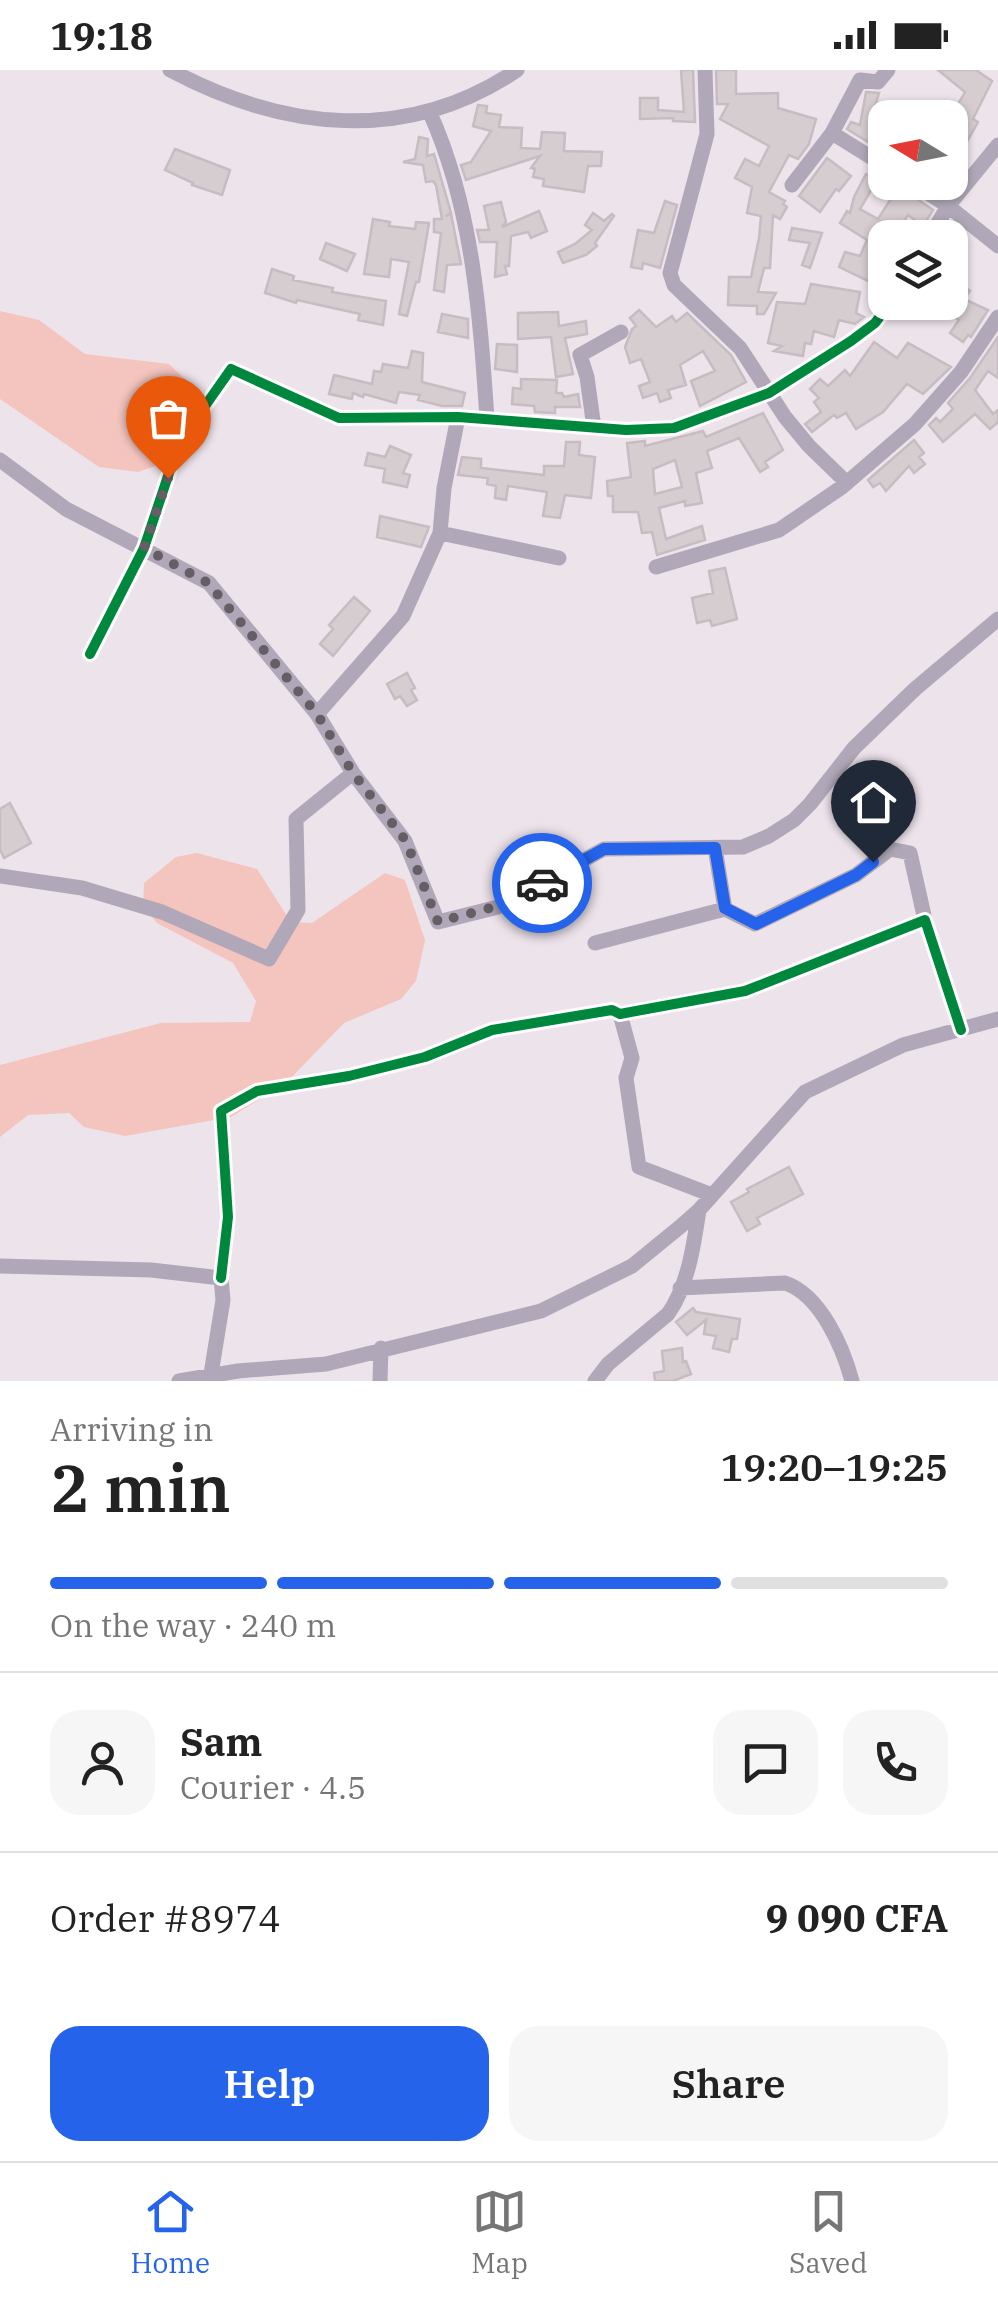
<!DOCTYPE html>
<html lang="en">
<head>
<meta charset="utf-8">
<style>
	:root { --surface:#fff; --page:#f6f6f6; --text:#222; --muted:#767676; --line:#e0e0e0; --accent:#2563eb }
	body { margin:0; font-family:"IBM Plex Serif",serif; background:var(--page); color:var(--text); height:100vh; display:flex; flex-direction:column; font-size:38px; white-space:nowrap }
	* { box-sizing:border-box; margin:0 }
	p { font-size:32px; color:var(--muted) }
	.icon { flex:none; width:55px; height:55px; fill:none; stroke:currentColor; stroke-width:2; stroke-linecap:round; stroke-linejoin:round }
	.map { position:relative; height:1311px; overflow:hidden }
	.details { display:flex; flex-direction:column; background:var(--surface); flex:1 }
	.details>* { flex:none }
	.needle { width:65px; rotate:280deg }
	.tools { position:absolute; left:868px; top:30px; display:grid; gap:20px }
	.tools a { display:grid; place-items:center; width:100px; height:100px; border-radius:20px; background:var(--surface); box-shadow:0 2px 8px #0004; font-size:50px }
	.pin { position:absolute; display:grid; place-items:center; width:85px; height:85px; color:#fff; margin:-102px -42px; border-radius:50% 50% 50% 0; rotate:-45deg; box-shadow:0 0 10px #0007 }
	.pin .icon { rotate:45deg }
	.courier { position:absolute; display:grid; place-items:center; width:100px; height:100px; margin:-50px; border:8px solid #2563eb; border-radius:50%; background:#fff; color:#222; box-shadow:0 2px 12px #0007 }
	.headline em { font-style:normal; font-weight:600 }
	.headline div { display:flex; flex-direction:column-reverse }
	.headline { display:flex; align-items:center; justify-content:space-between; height:170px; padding:0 50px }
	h1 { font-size:65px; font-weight:600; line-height:75px }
	.bar { display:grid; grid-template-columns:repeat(4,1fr); gap:15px 10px; align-content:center; height:120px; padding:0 50px }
	.bar i { height:12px; border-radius:8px; background:var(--line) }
	.bar .on { background:var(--accent) }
	.bar p { grid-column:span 4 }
	.line { display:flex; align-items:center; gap:25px; padding:0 50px; border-top:2px solid var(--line) }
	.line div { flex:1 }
	.round { display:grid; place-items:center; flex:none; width:105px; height:105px; border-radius:30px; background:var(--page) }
	.action { display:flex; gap:20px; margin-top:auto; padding:20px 50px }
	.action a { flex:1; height:115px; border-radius:30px; background:var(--accent); color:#fff; font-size:40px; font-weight:600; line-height:115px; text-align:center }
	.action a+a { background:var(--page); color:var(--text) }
	.status { display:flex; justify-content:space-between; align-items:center; height:70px; padding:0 50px; background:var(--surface); direction:ltr }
	.status svg { height:28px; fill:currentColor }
	.menu { display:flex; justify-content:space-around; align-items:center; height:140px; border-top:2px solid var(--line); background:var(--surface); font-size:28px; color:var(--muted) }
	.menu a { display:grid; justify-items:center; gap:5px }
	.menu .on { color:var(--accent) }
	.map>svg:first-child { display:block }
	.green { fill:#f4c4be }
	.building { fill:#d6cdd1; stroke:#c6bcc1; stroke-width:2.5; fill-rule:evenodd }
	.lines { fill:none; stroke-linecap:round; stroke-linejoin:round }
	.minor { stroke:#b0a8b8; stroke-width:15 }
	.cycleway-casing { stroke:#fff; stroke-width:16 }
	.cycleway { stroke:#00873e; stroke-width:10 }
	.done { stroke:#655e64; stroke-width:10; stroke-dasharray:0 18 }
	.route { stroke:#2563eb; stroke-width:12 }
</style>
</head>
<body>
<div class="status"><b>19:18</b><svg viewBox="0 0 49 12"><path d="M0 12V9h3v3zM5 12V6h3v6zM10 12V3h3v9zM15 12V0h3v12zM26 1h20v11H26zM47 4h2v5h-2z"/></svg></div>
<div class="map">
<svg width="998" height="1311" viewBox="0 0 998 1311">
	<rect width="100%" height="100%" fill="#ede3eb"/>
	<path class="green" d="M0,241L39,250L85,284L169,294L198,321L204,357L176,389L138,402L99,397L0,329Z
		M197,783L257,799L291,852L312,853L385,803L405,810L425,870L416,911L401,929L344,953L287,1012L231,1047L125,1066L84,1057L69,1043L28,1045L0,1067V995L161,953L250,952L256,931L233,893L157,853L143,836L144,813L176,787Z"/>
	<path class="building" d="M681,0H693L695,52L673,51V48L640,49V28H658V40L684,42Z
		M716,0H736V24L778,23V38L816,49L809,74L798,89L789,85L769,122L785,131L783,134L787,137L780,149L773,145L770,198H764L758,222L776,223L764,244H757V236L728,235L729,207H751L759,168L761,146L747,143L752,117L735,108L745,89L759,96L769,76L720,49L728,34H717Z
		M938,0H976L992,11L973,49L978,52L959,86L950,80V67L957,48H950L965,22Z
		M866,22L879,23L875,36L882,38L878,57L872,55L868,72L847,59L851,52L860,55Z
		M478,35L487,36L486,43L501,45L499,57L522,58L521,78L540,79L542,62L565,63L564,81L602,82L601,96H588L584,122L543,116L544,109L533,107L535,99L531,98L540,86L466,110L461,95L471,92L491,61L473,56Z
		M419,67L428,69L427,86L434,84L451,143L446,146L451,144L461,194L447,195L444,222L434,220L441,163L434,162V149H442L436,115L433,111L426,112L423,95L403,92L415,89Z
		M175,79L230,100L222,125L192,115L193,113L165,100Z
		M827,88L851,106L839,121L836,119L820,142L799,126Z
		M866,104L877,110L860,139L878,149L899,116L933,140L923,156L908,145L892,168H885V183L879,180L868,211L839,197L845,182L860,186L867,170L840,153L847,141L850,143L854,127Z
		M665,131L677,135L660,198L643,193L642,199L631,197L638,160L654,163Z
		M501,132L506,152L502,157L539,141L547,161L531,168L528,162L511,166L509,196H505L507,204L495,207L497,172H480L477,160H489L484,136Z
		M593,143L604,151L612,144L614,146L595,173L597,176L586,185L563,193L558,182L575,174L592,160L585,155Z
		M373,149L390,152L389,156L415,159L416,152L429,153L419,212H416L407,246L399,244L409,192L391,189L389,207L364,204Z
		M792,158L822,163L810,198L802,195L810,173L789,170Z
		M326,173L355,184L347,201L320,189Z
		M272,199L294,206L293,210L333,218L332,222L386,231L383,255L358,250L360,244L297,230L296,233L265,223Z
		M950,205L970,221L964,229L988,240L971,267L968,265L963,272L950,263L959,250L932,232H950Z
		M811,214L860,222L856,243L864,247L855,254L839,250L834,267L814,261L811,274L805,273L803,286L774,281L782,276L768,273L777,232L805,234Z
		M639,240L656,257L672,246L676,252L687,243L731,285L746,312L700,336L691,311L715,301L703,281L680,295L686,315L668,320L671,328L660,332L657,323L643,328L639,316L650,312L641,289L630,293L625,277L632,259L636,256L630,248Z
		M558,242L559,256L586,251L587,264L565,268L573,304L556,307L551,267L518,269V243Z
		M442,244L468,249V268L438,262Z
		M998,267V308L988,301L975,320L993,344L998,340V352L990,359L975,344L943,372L929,355L936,348L940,352L953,339L948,333L970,308Z
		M874,272L897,288L908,273L951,297L923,324L907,314L883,342L856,359L846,343L837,348L834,345L812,362L805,354L821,342L814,332L819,328L810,319L820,309L828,316L845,300L850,306Z
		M497,274L517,275V302L495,299Z
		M412,281L423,283L422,312L465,323L462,336H442L418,330L420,325L399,322L396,333L364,324L363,327L353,323L352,329L329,324L334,305L372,314L374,301L381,302L383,294L408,298Z
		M521,309L557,310L556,323H562L564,327L578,324L580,337H555V343L535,342L534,336L512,334L513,318L521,319Z
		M763,343L783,380L765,392L768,397L760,402L739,368L707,381L712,398L696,403L702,433L685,436V431L659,438L666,469L702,456L705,470L657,485L652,462L642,463L638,442H613V426H608L607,411L631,407L627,373L645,371V376L703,361L706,367ZM675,390L682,417L655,424L653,399Z
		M914,370L924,383L919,387L925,394L914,403L909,396L886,421L880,413L873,417L868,410Z
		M566,372H580L579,385L595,387L591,428L565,425L560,448L543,446L547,422L508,416L506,430L495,428L496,416L487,414L488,408L458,405L462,387L481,389V398L544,405V396H564Z
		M390,376L411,385L403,403L410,405L407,417L383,412L385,399L365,395L368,383L385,387Z
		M380,446L429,457L421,477L377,467Z
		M725,498L737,549L712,556L710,550L697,553L692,528L713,523L709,501Z
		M354,527L370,541L333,586L320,574L333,559L329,555Z
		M407,603L415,618L411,620L417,630L407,636L400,626L395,629L387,614Z
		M10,733L31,773L4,788L0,780V739Z
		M789,1097L803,1124L757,1148L760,1154L747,1161L731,1132L749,1122L747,1119Z
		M693,1238L696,1242L740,1249L737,1269H732L729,1282L713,1278L716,1266L704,1264L706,1250L687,1265L676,1252Z
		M682,1278L683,1292L686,1291L691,1304L673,1311H655L654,1303L664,1301L662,1281Z"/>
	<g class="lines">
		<path class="minor" d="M170,0C283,60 406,75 517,0
			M705,0L707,64L670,203L674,215L740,278L785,347L809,376L847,413
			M430,43C473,139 480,244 487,349
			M885,96L832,63L860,10L878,12L888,0
			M911,112L948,136L998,176
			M792,115L832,63
			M929,168L948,136L998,75
			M458,347L444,418L440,463L559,488
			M594,358L587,307L580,285L621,262
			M0,390L66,439L209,513L317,644L353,703L296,749L298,840L269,889L162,842L82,818L0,806
			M656,497L779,460L842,417L915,354L961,302L998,247
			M90,584L144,478L179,373L231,299L339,348L458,347L626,360L674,358L769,323L851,271L875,253L891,232
			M317,644L403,546L440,463
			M353,703L405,771L438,852L498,837L604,779L743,777L769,766L794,750L810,734L854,678L915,619L998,549
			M715,778L725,839L755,854L856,805L890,779L910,783L925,850
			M595,873L725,839
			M620,944L632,988L626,1008L639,1097L712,1125
			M0,1196L151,1200L221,1208L223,1230L211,1304
			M221,1208L228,1147L221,1041L257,1021L349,1006L425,987L492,960L612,940L620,944L745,921L925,850L961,960
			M680,1218L785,1213C821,1225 843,1278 852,1311
			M179,1311L238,1301L326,1294L541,1241L632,1196L681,1156L699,1140L805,1022L903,975L998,949
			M380,1311L381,1278
			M595,1311L608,1294L668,1244C688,1216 694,1174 699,1140"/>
		<g class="cycleway-casing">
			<path id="cycleway" d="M90,584L144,478L179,373L231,299L339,348L458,347L626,360L674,358L769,323L851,271L875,253L891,232
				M221,1208L228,1147L221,1041L257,1021L349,1006L425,987L492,960L612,940L620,944L745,921L925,850L961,960"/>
		</g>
		<use href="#cycleway" class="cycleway"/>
	</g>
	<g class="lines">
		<path class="done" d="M168,408L144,478L208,513L317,644L353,703L406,771L438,852L498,836L542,813"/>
		<path class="route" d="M542,813L604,779L715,778L725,838L756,854L856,805L873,792"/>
	</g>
</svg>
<div class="tools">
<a><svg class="needle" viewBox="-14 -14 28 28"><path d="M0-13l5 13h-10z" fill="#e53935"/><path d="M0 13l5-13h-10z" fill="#767676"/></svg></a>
<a><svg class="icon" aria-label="layers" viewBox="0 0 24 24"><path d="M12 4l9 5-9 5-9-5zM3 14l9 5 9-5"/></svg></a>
</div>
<div class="pin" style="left:168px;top:408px;background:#ea580c"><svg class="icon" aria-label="bag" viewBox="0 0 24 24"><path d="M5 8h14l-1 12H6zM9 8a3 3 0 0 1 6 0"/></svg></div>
<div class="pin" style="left:873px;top:792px;background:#1f2937"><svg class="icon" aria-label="home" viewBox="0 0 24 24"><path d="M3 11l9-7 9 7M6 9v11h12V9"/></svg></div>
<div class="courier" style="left:542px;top:813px"><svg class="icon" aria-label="car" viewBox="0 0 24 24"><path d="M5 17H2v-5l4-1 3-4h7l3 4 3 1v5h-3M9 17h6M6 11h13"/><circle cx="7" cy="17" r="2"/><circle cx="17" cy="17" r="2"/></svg></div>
</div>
<section class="details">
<div class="headline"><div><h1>2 min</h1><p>Arriving in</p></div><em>19:20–19:25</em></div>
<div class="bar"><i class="on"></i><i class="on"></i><i class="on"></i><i></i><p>On the way · 240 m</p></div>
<div class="line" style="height:180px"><a class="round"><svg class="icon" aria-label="person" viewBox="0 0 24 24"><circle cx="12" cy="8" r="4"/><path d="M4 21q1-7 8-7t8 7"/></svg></a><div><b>Sam</b><p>Courier · 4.5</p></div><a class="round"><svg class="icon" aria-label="chat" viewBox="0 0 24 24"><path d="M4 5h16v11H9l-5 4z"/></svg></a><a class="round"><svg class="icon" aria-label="phone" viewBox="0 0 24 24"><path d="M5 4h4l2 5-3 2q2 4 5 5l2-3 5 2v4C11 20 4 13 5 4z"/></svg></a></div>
<div class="line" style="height:130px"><div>Order #8974</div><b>9 090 CFA</b></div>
<div class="action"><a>Help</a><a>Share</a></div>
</section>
<nav class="menu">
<a class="on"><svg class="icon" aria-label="home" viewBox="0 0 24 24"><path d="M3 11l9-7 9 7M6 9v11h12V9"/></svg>Home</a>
<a><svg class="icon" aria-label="map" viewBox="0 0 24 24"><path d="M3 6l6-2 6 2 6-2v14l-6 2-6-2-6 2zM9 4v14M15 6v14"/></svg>Map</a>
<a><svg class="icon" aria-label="saved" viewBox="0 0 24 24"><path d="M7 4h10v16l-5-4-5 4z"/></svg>Saved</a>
</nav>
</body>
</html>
